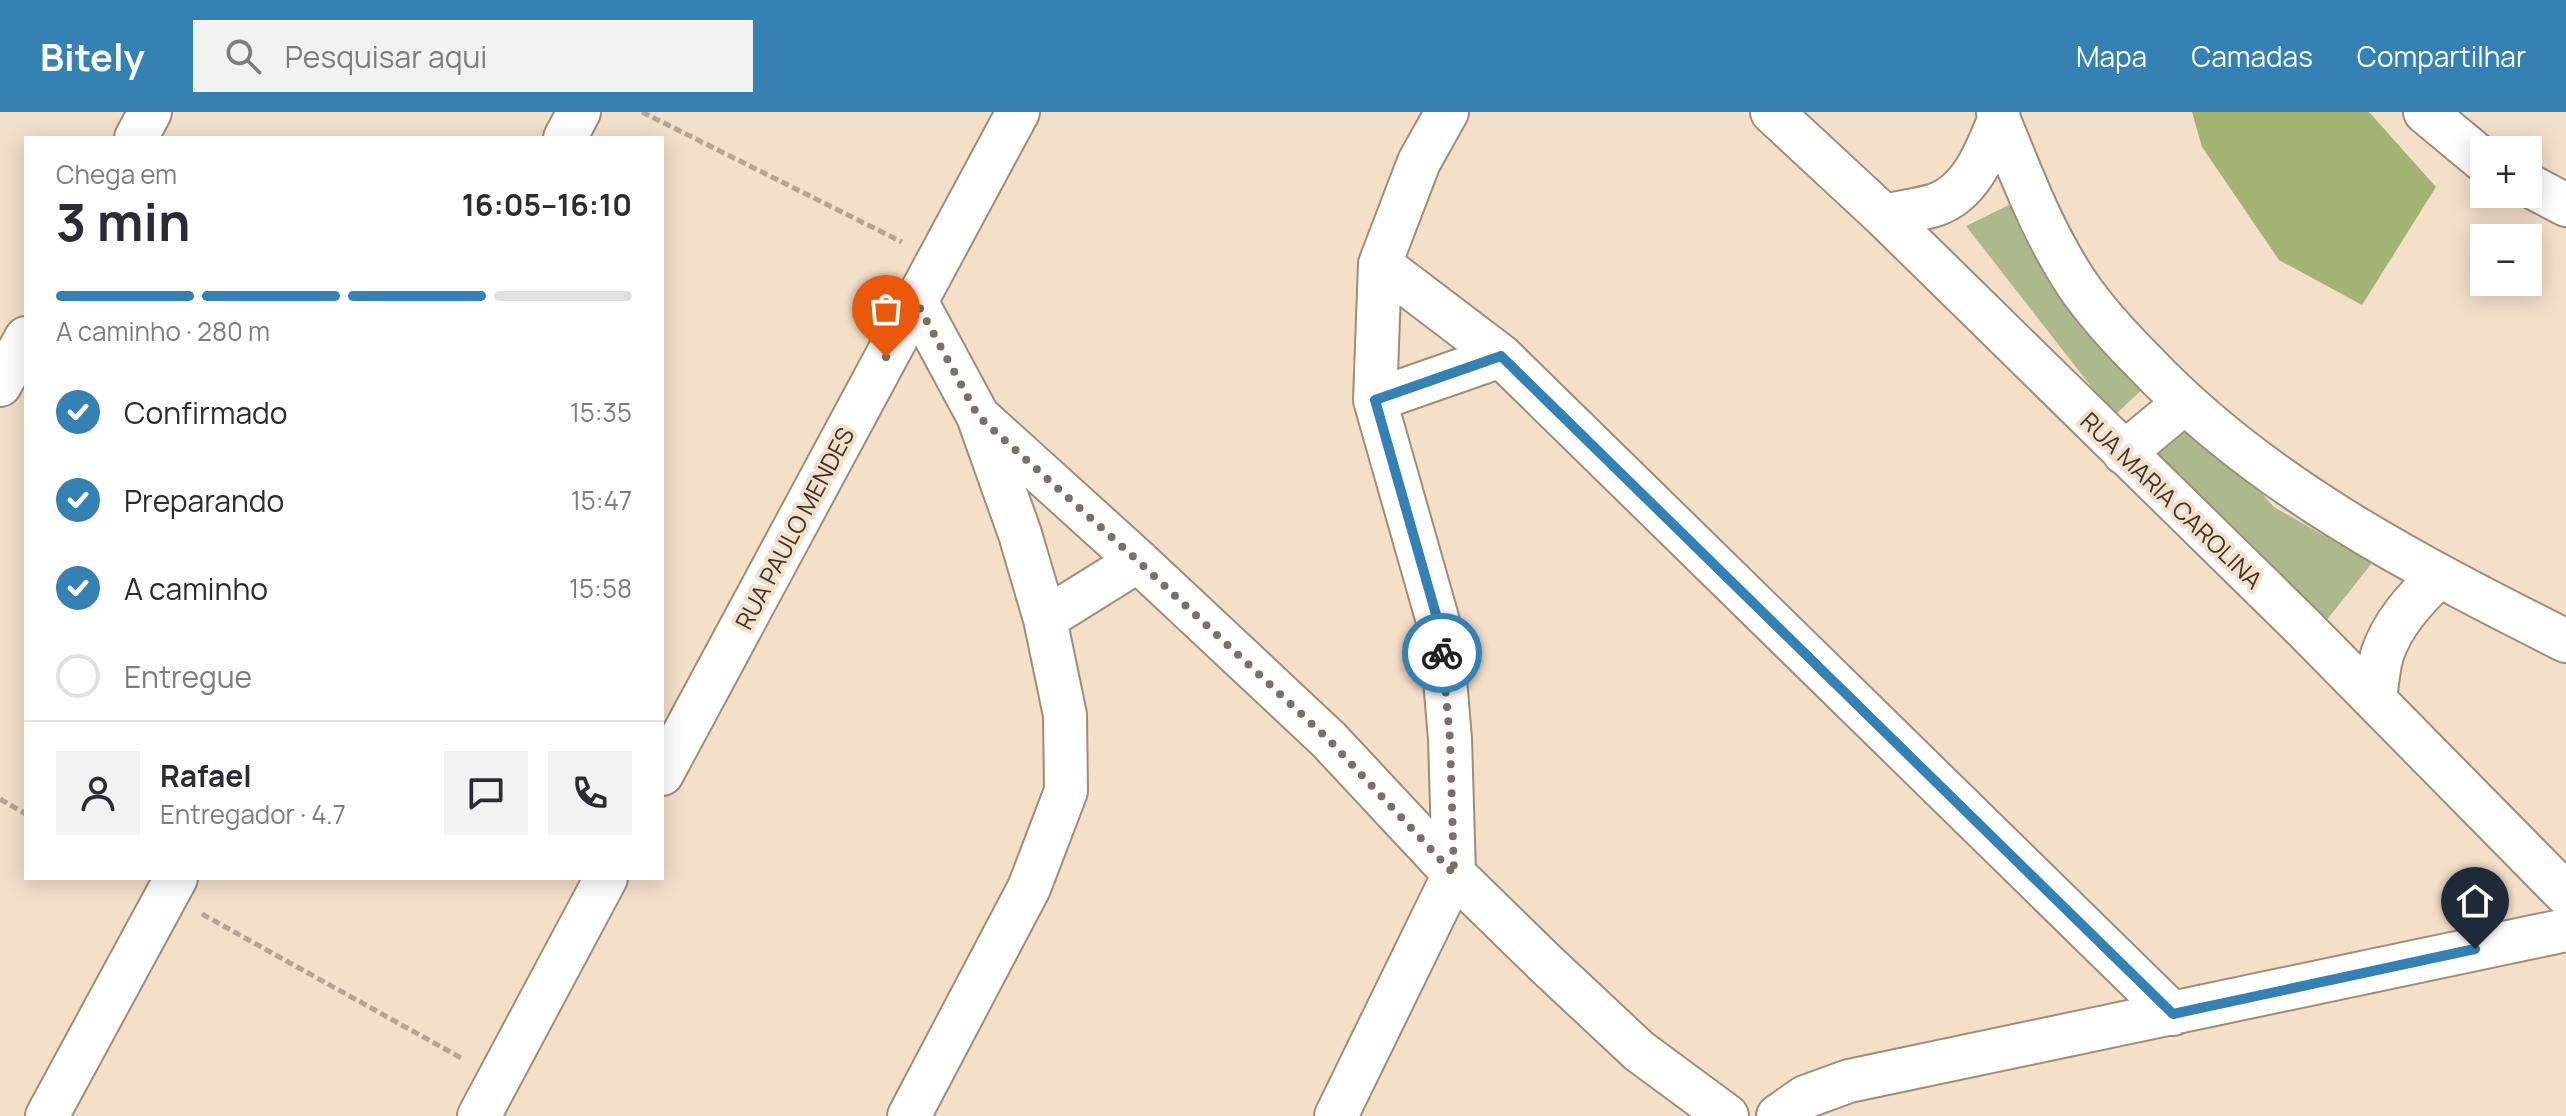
<!DOCTYPE html>
<html lang="pt">
<head>
<meta charset="utf-8">
<style>
	:root { --surface:#fff; --page:#f2f2f3; --text:#2b2b33; --muted:#7c7c81; --line:#e1e1e2; --accent:#3581b4 }
	body { margin:0; font-family:Manrope,sans-serif; background:var(--page); color:var(--text); height:100vh; display:flex; flex-direction:column; font-size:30px; white-space:nowrap }
	* { box-sizing:border-box; margin:0 }
	p { font-size:26px; color:var(--muted) }
	.icon { flex:none; width:44px; height:44px; fill:none; stroke:currentColor; stroke-width:2; stroke-linecap:round; stroke-linejoin:round }
	.map { position:relative; flex:1; overflow:hidden }
	.details { position:absolute; left:24px; top:24px; width:640px; height:744px; display:flex; flex-direction:column; background:var(--surface); border-radius:0px; box-shadow:0 4px 20px #0003 }
	.details>* { flex:none }
	.tools { position:absolute; left:2470px; top:24px; display:grid; gap:16px }
	.tools a { display:grid; place-items:center; width:72px; height:72px; border-radius:0px; background:var(--surface); box-shadow:0 4px 20px #0003; font-size:40px }
	.pin { position:absolute; display:grid; place-items:center; width:68px; height:68px; color:#fff; margin:-82px -34px; border-radius:50% 50% 50% 0; rotate:-45deg; box-shadow:0 0 8px #0007 }
	.pin .icon { rotate:45deg }
	.courier { position:absolute; display:grid; place-items:center; width:80px; height:80px; margin:-40px; border:6px solid #3581b4; border-radius:50%; background:#fff; color:#222; box-shadow:0 2px 10px #0007 }
	.summary em { font-style:normal; font-weight:700 }
	.summary div { display:flex; flex-direction:column-reverse }
	.summary { display:flex; align-items:center; justify-content:space-between; height:136px; padding:0 32px }
	h1 { font-size:52px; font-weight:700; line-height:60px }
	.bar { display:grid; grid-template-columns:repeat(4,1fr); gap:12px 8px; align-content:center; height:96px; padding:0 32px }
	.bar i { height:10px; border-radius:6px; background:var(--line) }
	.bar .selected { background:var(--accent) }
	.bar p { grid-column:span 4 }
	.line { display:flex; align-items:center; gap:20px; padding:0 32px; border-top:2px solid var(--line) }
	.line div { flex:1 }
	.round { display:grid; place-items:center; flex:none; width:84px; height:84px; border-radius:0px; background:var(--page) }
	ol { padding:0 32px; list-style:none }
	li { display:flex; align-items:center; gap:24px; height:88px }
	li p { margin-inline-start:auto }
	li .icon { padding:8px; border-radius:50%; background:var(--accent); color:#fff; stroke-width:4 }
	li:last-child { color:var(--muted) }
	li i { width:44px; height:44px; border:4px solid var(--line); border-radius:50% }
	header { display:flex; align-items:center; gap:48px; box-sizing:border-box; height:112px; padding:0 40px; background:var(--accent); color:#fff }
	header strong { font-size:38px }
	nav { display:flex; gap:44px; margin-inline-start:auto; font-size:28px }
	.search { width:560px; height:72px; background:var(--page); display:flex; align-items:center; gap:20px; box-sizing:border-box; padding:0 28px; border-radius:0px; color:var(--muted); font-size:30px }
	.map>svg:first-child { display:block }
	.green { fill:#acb98d }
	.forest { fill:#a2b373 }
	.lines { fill:none; stroke-linecap:round; stroke-linejoin:round }
	.minor-casing { stroke:#a08d78; stroke-width:46 }
	.path { stroke:#b6a594; stroke-width:5; stroke-dasharray:8 4; stroke-linecap:butt }
	.minor { stroke:#fff; stroke-width:42 }
	.done { stroke:#7d7063; stroke-width:8; stroke-dasharray:0 14.4 }
	.route { stroke:#3581b4; stroke-width:10 }
	.labels { text-anchor:middle; dominant-baseline:central; stroke-width:8; stroke-linejoin:round; paint-order:stroke }
	.street-label { font-size:24px; fill:#3d342c; stroke:#f4dfc9 }
</style>
</head>
<body>
<header>
<strong>Bitely</strong>
<div class="search"><svg class="icon" aria-label="search" viewBox="0 0 24 24"><circle cx="10" cy="10" r="6"/><path d="M15 15l6 6"/></svg>Pesquisar aqui</div>
<nav><a>Mapa</a><a>Camadas</a><a>Compartilhar</a></nav>
</header>
<div class="map">
<svg width="2566" height="1004" viewBox="0 0 2566 1004">
	<rect width="100%" height="100%" fill="#f4dfc9"/>
	<path class="green" d="M2015,90L2149,271L2114,304L1966,114Z
		M2198,310L2274,395L2372,451L2326,509L2157,342Z"/>
	<path class="forest" d="M2192,0H2369L2436,75L2362,193L2279,148L2202,35Z"/>
	<g class="lines">
		<g class="minor-casing">
			<path id="minor" d="M1772,0L1884,104L2302,514L2566,782
				M1998,0L1999,8C2022,64 2043,121 2077,172C2096,200 2120,226 2144,250C2261,374 2415,453 2566,529
				M2425,0L2484,49
				M136,26L150,0
				M565,26L579,0
				M2528,73L2566,93
				M1884,104C1901,100 1919,98 1935,93C1971,81 1986,40 1999,8
				M1380,152L1501,244L2173,902
				M0,273L26,226
				M1375,288L1501,244
				M978,304L1138,449L1329,628L1454,762L1544,850L1639,939L1727,1004
				M2124,341L2183,292
				M1045,507L1138,449
				M2375,587C2377,573 2378,557 2382,543C2392,512 2415,487 2438,465
				M662,662L1018,0
				M47,1004L176,766
				M479,1004L606,766
				M909,1004L1029,776L1066,679L1065,603L1045,507L1020,422L978,304L916,189
				M1336,1004L1454,762L1450,627L1441,520L1375,288L1380,152L1419,50L1447,0
				M1778,1004L1805,985L1849,969L2566,818"/>
		</g>
		<path class="path" d="M642,0L902,130
			M0,687L26,702
			M202,802L463,947"/>
		<use href="#minor" class="minor"/>
	</g>
	<g class="lines">
		<path class="done" d="M886,245L916,189L978,304L1138,449L1329,628L1454,762L1450,627L1442,541"/>
		<path class="route" d="M1442,541L1441,520L1375,288L1501,244L2173,902L2475,837"/>
	</g>
	<g class="labels">
		<g class="street-label">
			<text transform="translate(2172 388) rotate(44)">RUA MARIA CAROLINA</text>
			<text transform="translate(794 416) rotate(-62)">RUA PAULO MENDES</text>
		</g>
	</g>
</svg>
<div class="tools">
<a>+</a>
<a>−</a>
</div>
<div class="pin" style="left:886px;top:245px;background:#ea580c"><svg class="icon" aria-label="bag" viewBox="0 0 24 24"><path d="M5 8h14l-1 12H6zM9 8a3 3 0 0 1 6 0"/></svg></div>
<div class="pin" style="left:2475px;top:837px;background:#1f2937"><svg class="icon" aria-label="home" viewBox="0 0 24 24"><path d="M3 11l9-7 9 7M6 9v11h12V9"/></svg></div>
<div class="courier" style="left:1442px;top:541px"><svg class="icon" aria-label="bike" viewBox="0 0 24 24"><circle cx="6" cy="16" r="4"/><circle cx="18" cy="16" r="4"/><path d="M6 16l4-8h5l3 8M10 8l3 8H6M13 5h3"/></svg></div>
<section class="details">
<div class="summary"><div><h1>3 min</h1><p>Chega em</p></div><em>16:05–16:10</em></div>
<div class="bar"><i class="selected"></i><i class="selected"></i><i class="selected"></i><i></i><p>A caminho · 280 m</p></div>
<ol>
<li><svg class="icon" aria-label="check" viewBox="0 0 24 24"><path d="M5 12l5 5 9-10"/></svg>Confirmado<p>15:35</p></li>
<li><svg class="icon" aria-label="check" viewBox="0 0 24 24"><path d="M5 12l5 5 9-10"/></svg>Preparando<p>15:47</p></li>
<li><svg class="icon" aria-label="check" viewBox="0 0 24 24"><path d="M5 12l5 5 9-10"/></svg>A caminho<p>15:58</p></li>
<li><i></i>Entregue</li>
</ol>
<div class="line" style="height:144px"><a class="round"><svg class="icon" aria-label="person" viewBox="0 0 24 24"><circle cx="12" cy="8" r="4"/><path d="M4 21q1-7 8-7t8 7"/></svg></a><div><b>Rafael</b><p>Entregador · 4.7</p></div><a class="round"><svg class="icon" aria-label="chat" viewBox="0 0 24 24"><path d="M4 5h16v11H9l-5 4z"/></svg></a><a class="round"><svg class="icon" aria-label="phone" viewBox="0 0 24 24"><path d="M5 4h4l2 5-3 2q2 4 5 5l2-3 5 2v4C11 20 4 13 5 4z"/></svg></a></div>
</section>
</div>
</body>
</html>
